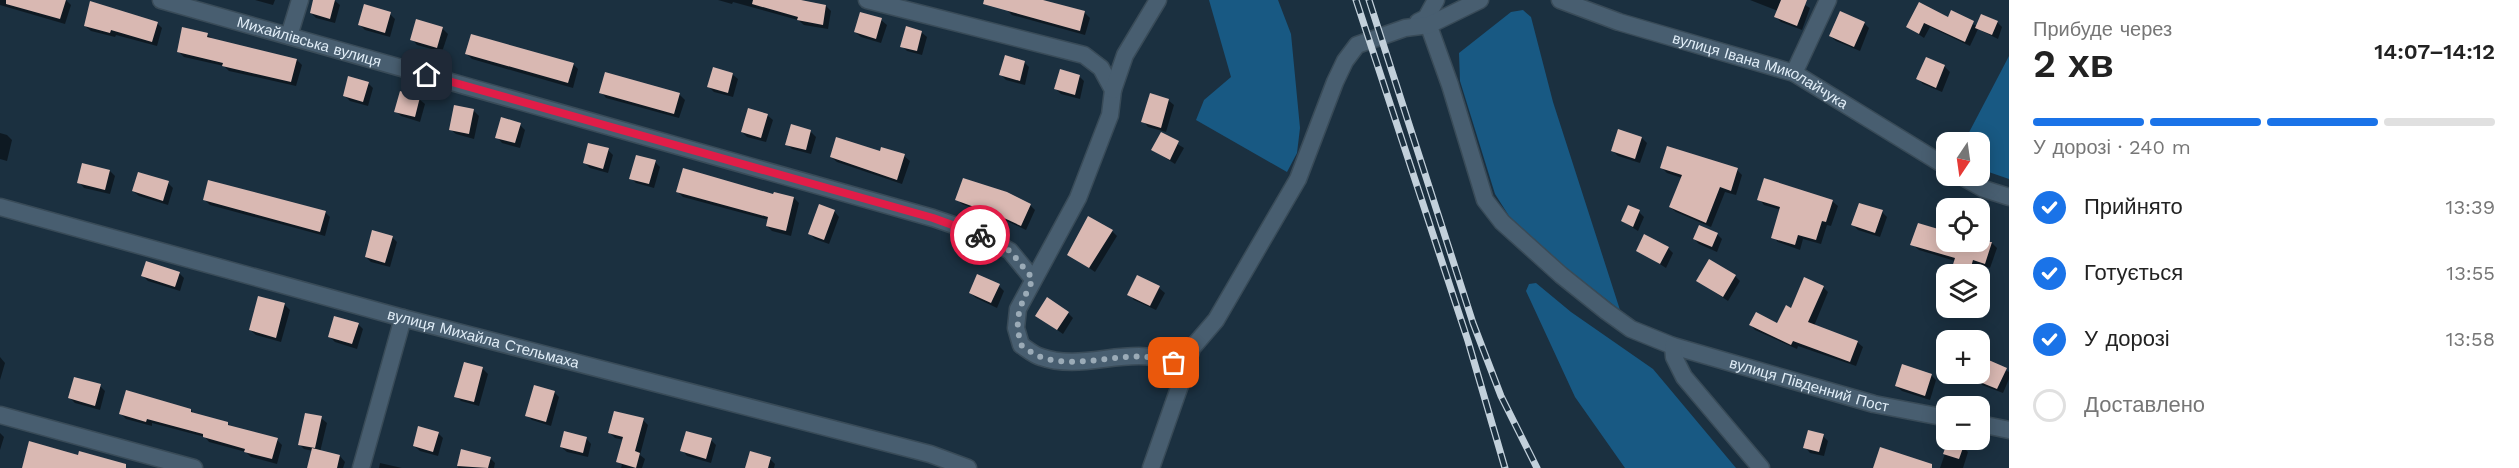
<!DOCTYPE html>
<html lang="uk">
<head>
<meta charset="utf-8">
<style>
	:root { --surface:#fff; --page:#f2f2f2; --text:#222; --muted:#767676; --line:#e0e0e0; --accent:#1a73e8 }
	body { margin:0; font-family:"Work Sans",sans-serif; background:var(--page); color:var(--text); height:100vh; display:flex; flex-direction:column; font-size:22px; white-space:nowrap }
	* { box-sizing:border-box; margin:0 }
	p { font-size:20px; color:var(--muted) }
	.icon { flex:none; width:33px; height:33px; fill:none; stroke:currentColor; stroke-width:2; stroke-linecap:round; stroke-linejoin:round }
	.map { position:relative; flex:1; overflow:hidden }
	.drawer { display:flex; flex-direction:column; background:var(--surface); width:510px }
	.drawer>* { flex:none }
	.needle { width:39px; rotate:193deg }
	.buttons { position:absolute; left:1936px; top:132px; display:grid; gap:12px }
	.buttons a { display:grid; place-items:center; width:54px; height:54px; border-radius:12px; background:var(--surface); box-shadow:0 3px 15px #0003; font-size:30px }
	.pin { position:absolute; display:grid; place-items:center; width:51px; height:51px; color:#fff; margin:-26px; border-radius:12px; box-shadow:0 3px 9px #0006 }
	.courier { position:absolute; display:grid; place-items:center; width:60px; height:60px; margin:-30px; border:4px solid #e11d48; border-radius:50%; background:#fff; color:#222; box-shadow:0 2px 8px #0007 }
	.overview em { font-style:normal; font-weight:600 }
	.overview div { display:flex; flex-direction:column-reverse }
	.overview { display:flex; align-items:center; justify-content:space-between; height:102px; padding:0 24px }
	h1 { font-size:39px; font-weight:600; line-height:45px }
	.bar { display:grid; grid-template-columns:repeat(4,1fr); gap:9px 6px; align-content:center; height:72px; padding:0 24px }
	.bar i { height:8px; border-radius:4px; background:var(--line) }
	.bar .on { background:var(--accent) }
	.bar p { grid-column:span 4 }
	ol { padding:0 24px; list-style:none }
	li { display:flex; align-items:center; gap:18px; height:66px }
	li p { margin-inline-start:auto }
	li .icon { padding:6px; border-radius:50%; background:var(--accent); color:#fff; stroke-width:4 }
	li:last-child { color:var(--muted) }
	li i { width:33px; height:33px; border:3px solid var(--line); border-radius:50% }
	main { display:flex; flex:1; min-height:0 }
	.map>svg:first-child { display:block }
	.green { fill:#185983 }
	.shadow { fill:#0007 }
	.building { fill:#d9b8b2 }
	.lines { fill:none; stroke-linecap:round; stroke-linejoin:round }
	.minor-casing { stroke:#394b58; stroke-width:19 }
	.minor { stroke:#485e70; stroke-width:16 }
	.rail-casing { stroke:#c2d0db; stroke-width:7 }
	.rail { stroke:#1b3040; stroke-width:4.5; stroke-dasharray:14; stroke-linecap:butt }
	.done { stroke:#9babb7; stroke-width:6; stroke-dasharray:0 10.8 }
	.route { stroke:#e11d48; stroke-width:8 }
	.labels { text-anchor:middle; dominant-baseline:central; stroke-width:6; stroke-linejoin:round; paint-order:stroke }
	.street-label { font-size:15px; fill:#e0edf7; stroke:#1b3040 }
</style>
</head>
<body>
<main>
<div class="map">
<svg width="2009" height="468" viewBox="0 0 2009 468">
	<rect width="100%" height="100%" fill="#1b3040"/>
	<path class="green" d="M1209,0H1278L1291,34L1300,128L1297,153L1287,172L1196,120L1204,100L1231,77Z
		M1523,10L1531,17L1553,102L1620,310L1565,267L1509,216L1495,194L1460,81L1459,53L1511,12Z
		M2009,56V179L1980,169V142H1964Z
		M1536,283L1571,312L1653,369L1736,468H1625L1575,397L1526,291L1529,284Z"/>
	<path class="shadow" d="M0,0H66L71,5L65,24L0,5Z
		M255,0H275L273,5Z
		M315,0H334L340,5L335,23L316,18L311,13Z
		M718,0H793L826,6L831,11L828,29L804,25L798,20L733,2L732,4Z
		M1010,0H1041L1084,12L1090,18L1085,35L1012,15L1007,10Z
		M1750,0H1797L1810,8L1802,30L1781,22L1776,17L1778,11Z
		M1920,4L1948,19L1952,12L1978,27L1997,22L2002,27L1998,39L1978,29L1970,46L1930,27L1924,38L1908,27Z
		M390,14L395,19L390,37L365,30L360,25Z
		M881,20L887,25L881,43L861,37L855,32Z
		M157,23L162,28L157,46L116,35L115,37L91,31L85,26Z
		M1864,23L1869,28L1860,51L1836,41L1830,36Z
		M442,28L448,34L442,52L417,45L412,39Z
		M921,32L927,37L922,55L907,51L902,46Z
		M208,35L213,40L297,60L302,65L296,86L229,71L224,66L184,57L179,52Z
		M467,54L573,64L578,69L573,88L472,59Z
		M1926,59L1945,67L1950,72L1942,92L1923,84L1918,79Z
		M1024,62L1029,67L1025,85L1006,80L1001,75Z
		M732,74L738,79L733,97L714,92L709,87Z
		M1079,76L1084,81L1080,99L1061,94L1056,89Z
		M368,83L373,88L368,106L350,101L345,96Z
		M601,92L679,94L685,100L679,118L606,98Z
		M419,99L425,104L420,122L401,116L396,111Z
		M1168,100L1174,105L1166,132L1148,127L1143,121Z
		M474,111L479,116L474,139L456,134L450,129Z
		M767,115L773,120L766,142L747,137L742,132Z
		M520,125L525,130L520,148L502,143L497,137Z
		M810,131L816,137L811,154L792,149L787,144Z
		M0,133L7,135L12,140L7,161L0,159Z
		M1161,134L1184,148L1175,164L1153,150Z
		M1642,138L1647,143L1640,163L1618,156L1613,151Z
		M608,150L613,155L608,173L590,168L585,163Z
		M881,153L904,156L910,161L902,184L837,162L831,157Z
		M655,162L660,167L654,188L636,183L631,178Z
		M1662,168L1737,170L1742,175L1736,195L1725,192L1711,227L1676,212L1670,207L1682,178L1667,173Z
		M110,171L115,176L110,194L84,188L79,182Z
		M168,183L173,188L168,205L139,196L133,191Z
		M678,192L794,198L799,203L791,236L772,231L767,226L769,220L683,197Z
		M957,199L1030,205L1035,210L1026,230L983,210L982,212L962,204Z
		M1759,199L1832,201L1838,206L1831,226L1827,225L1821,244L1803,239L1800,250L1778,242L1773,237L1781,210L1764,205Z
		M205,200L325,212L330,217L325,236L210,205Z
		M834,211L839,217L829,244L815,239L810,234Z
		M1639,212L1644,217L1638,231L1622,221Z
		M1882,212L1887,217L1880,237L1858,230L1853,225Z
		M1919,224L1947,232V242L1980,240L1992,243L1997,248L1990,268L1978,264L1975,274H1952L1955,261L1919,250L1913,245Z
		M1112,231L1117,236L1095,272L1069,254Z
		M1717,234L1722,239L1717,252L1699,244L1694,239Z
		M392,237L397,242L390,267L371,262L366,257Z
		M1668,248L1673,253L1666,268L1638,250Z
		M179,273L184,278L180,291L148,281L143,276Z
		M1735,276L1740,281L1728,301L1698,281Z
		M1138,277L1159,288L1165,293L1156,310L1134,300L1129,294Z
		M999,286L1004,291L997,308L976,298L970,293Z
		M1823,287L1828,292L1814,326L1857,342L1863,347L1856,366L1798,346L1797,349L1755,330L1750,324L1778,325L1791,310Z
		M284,304L290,310L281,342L256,335L250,330Z
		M1068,313L1073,318L1063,334L1037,316Z
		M358,324L363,329L357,349L335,342L330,337Z
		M0,357L5,363L0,380Z
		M1985,360L2009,372V379L2003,393L1982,385L1977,379Z
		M465,364L483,369L488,374L479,406L461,401L456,396Z
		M1931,375L1936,380L1930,400L1902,391L1896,386Z
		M100,386L105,391L100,410L75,403L70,398Z
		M554,392L559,397L551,426L532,420L526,415Z
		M191,410L195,415L228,424L232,428L277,440L282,445L277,464L251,457L246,452L209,442L205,437L152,423V426L126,419L121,414Z
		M321,418L327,423L320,452L340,456L345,462L343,468H309L313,451L304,449L299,444Z
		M643,420L648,425L640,455L645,459L642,468H621L622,465L617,461L624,440L615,438L610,433Z
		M0,433L4,437L0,450Z
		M438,433L443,438L438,456L420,451L414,446Z
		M1823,436L1828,441L1824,456L1810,453L1805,447Z
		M586,438L591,444L588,457L567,452L561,447Z
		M711,440L716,445L711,463L687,456L682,450Z
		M1949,442L1963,447L1968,452L1963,468H1940Z
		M462,451L490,458L495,463L494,468H458Z
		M770,459L775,464L774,468H747Z
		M380,463L402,468H379Z"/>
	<path class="building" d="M6,0H66L60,19L6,4Z
		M313,0H335L330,19L310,13Z
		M753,0H801L826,5L823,25L797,20L798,17L752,4Z
		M984,0H1043L1085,11L1080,31L983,4Z
		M1781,0H1807L1797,26L1774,17Z
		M90,1L158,22L152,42L111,30L110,33L84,26Z
		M1919,2L1948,17L1951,10L1974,21L1965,42L1924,23L1919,34L1906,27Z
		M364,4L391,12L385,33L358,25Z
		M1840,11L1865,22L1854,47L1829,36Z
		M860,12L882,18L876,39L854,32Z
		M1981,14L1998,21L1992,35L1975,28Z
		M416,19L443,27L437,48L410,40Z
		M906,26L922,31L917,51L900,47Z
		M182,27L208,33L207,37L297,59L291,82L222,66L223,63L177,52Z
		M471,34L574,63L568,83L465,54Z
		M1005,55L1025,61L1020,81L999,75Z
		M1926,57L1945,65L1936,88L1916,79Z
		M713,67L733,73L728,93L707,87Z
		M1060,69L1080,75L1075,95L1054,89Z
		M605,72L680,93L674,114L599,93Z
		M348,76L369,82L363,102L343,96Z
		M400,91L420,97L415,117L394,112Z
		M1150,93L1169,99L1161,128L1141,122Z
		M454,105L474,109L469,134L449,130Z
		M748,108L768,114L761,138L741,132Z
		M501,117L521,123L515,143L495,138Z
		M791,124L811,130L806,150L785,145Z
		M1618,129L1642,137L1635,159L1611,151Z
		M1161,132L1179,141L1170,160L1151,150Z
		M836,137L880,151L881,147L905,154L897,180L830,157Z
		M588,143L609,148L603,169L583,163Z
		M1667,146L1738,168L1731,191L1720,187L1706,223L1669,207L1682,175L1660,168Z
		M636,155L656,160L649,184L629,179Z
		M82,163L110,170L105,190L77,183Z
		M683,168L773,194L774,192L794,197L786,231L766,226L768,217L676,192Z
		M138,172L169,181L163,201L132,191Z
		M963,178L1007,192L1031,204L1021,226L978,206L977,208L955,200Z
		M1764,178L1833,200L1826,222L1822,221L1816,240L1798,235L1795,245L1771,238L1780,207L1757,200Z
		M208,180L326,211L320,232L203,200Z
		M1859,203L1883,210L1875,233L1851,225Z
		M819,204L835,210L824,240L808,234Z
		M1628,205L1640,210L1633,227L1621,221Z
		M1088,216L1113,230L1089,268L1067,255Z
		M1918,223L1945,231L1942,242H1992L1985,264L1973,260L1969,274H1950L1955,258L1910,245Z
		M1699,225L1718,233L1712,247L1693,239Z
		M372,230L393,236L385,263L365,257Z
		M1644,234L1669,247L1660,264L1636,251Z
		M1709,259L1736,275L1723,297L1696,281Z
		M146,261L180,272L175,287L141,276Z
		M977,274L1000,284L991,303L969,293Z
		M1137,275L1160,286L1150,306L1127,295Z
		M1804,277L1824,286L1808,322L1858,341L1850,362L1793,341L1791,345L1749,325L1756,312L1777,323L1786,305L1791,308Z
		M258,296L285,303L276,338L249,330Z
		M1047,297L1069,312L1057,330L1035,316Z
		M334,316L359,323L352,344L328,337Z
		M1984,358L2007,368L1997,389L1975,380L1977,374H1980Z
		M464,362L483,367L474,402L454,397Z
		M1902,364L1932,374L1925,396L1895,386Z
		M74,377L101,384L95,406L68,398Z
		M534,385L555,391L546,422L525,416Z
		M126,390L191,409V412L228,422V425L278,438L272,459L244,452L245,449L203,437V434L147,419L146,422L119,414Z
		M614,411L644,418L635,451L640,453L636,468L616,462L623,437L608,433Z
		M305,413L322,416L315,448L298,445Z
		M418,426L439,432L433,452L413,446Z
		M1808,430L1824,434L1819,452L1803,448Z
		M564,431L587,437L583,453L560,447Z
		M686,431L712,438L706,459L680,451Z
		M1948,440L1964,445L1959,459L1943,454Z
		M29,441L78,455L79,451L126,464V468H22Z
		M1880,447L1932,464V468H1873Z
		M312,448L340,455L337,468H307Z
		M461,449L491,457L488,468L457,466Z
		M750,451L771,457L768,468H745Z"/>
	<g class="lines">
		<g class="minor-casing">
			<g id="minor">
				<path id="s1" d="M161,0L933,218L977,233L1010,251L1033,279"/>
				<path d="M867,0L1084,55L1101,68L1113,90L1110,115L1078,198L1018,309L1016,328L1021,345C1027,349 1034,355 1041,357C1089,374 1141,337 1185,371L1151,468"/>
				<path id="s2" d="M1560,0L1619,22L1794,73L1947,167"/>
				<path id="s3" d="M1426,18L1450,85L1485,200L1502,222L1561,275L1606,311L1631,329L1673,346L1874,404L1947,418"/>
				<path d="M1418,22L1426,18L1436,0"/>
				<path d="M289,36L300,0"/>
				<path d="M1794,73L1828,0"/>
				<path d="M1113,90L1125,55L1158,0"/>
				<path d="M1961,176L1984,189L2009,197"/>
				<path id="s4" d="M0,207L403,318L930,454L968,468"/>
				<path d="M1673,346L1674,357L1684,377L1761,468"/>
				<path d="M1185,371L1192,348L1216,320L1298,179L1335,82L1345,61L1357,45L1405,28L1429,25L1480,0"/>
				<path d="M0,415L194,468"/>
				<path d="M1980,424L2009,430"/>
				<path d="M361,468L403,318"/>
			</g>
		</g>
		<use href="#minor" class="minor"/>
		<g class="rail-casing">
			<path id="rail" d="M1356,0L1468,341L1505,468
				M1369,0L1473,323L1501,396L1537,468"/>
		</g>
		<use href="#rail" class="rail"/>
	</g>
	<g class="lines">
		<path class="done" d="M980,235L1010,251L1033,279C1021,305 1013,316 1021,345C1027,349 1034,355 1041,357C1084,372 1130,345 1174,363"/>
		<path class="route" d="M427,75L933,218L980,235"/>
	</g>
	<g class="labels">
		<g class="street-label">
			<text stroke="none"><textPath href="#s1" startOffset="154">Михайлівська вулиця</textPath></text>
			<text stroke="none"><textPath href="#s2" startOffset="213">вулиця Івана Миколайчука</textPath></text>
			<text stroke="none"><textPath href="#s4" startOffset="501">вулиця Михайла Стельмаха</textPath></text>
			<text stroke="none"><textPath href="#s3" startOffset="574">вулиця Південний Пост</textPath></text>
		</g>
	</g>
</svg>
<div class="buttons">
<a><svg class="needle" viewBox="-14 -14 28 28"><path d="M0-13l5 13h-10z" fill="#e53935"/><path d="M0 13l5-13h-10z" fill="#767676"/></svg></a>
<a><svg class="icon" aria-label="locate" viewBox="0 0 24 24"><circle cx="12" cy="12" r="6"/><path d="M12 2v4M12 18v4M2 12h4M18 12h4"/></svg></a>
<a><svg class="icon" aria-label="layers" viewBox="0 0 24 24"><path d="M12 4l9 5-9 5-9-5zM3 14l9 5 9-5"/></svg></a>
<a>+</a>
<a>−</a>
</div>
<div class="pin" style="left:1174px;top:363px;background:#ea580c"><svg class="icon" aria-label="bag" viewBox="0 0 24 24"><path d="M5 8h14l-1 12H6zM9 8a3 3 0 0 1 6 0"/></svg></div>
<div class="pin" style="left:427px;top:75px;background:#1f2937"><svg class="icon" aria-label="home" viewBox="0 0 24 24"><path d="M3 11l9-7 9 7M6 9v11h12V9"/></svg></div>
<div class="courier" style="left:980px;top:235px"><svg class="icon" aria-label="bike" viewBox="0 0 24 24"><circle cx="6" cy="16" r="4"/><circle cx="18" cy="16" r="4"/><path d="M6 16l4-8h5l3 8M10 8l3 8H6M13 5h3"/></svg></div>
</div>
<section class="drawer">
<div class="overview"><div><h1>2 хв</h1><p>Прибуде через</p></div><em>14:07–14:12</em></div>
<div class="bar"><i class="on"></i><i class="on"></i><i class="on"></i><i></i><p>У дорозі · 240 m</p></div>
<ol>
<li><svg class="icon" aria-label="check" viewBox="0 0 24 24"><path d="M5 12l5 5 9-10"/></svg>Прийнято<p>13:39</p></li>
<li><svg class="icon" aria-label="check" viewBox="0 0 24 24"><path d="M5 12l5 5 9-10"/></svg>Готується<p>13:55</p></li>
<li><svg class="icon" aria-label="check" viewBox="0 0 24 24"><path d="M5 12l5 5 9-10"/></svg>У дорозі<p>13:58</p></li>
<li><i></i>Доставлено</li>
</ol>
</section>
</main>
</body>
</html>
